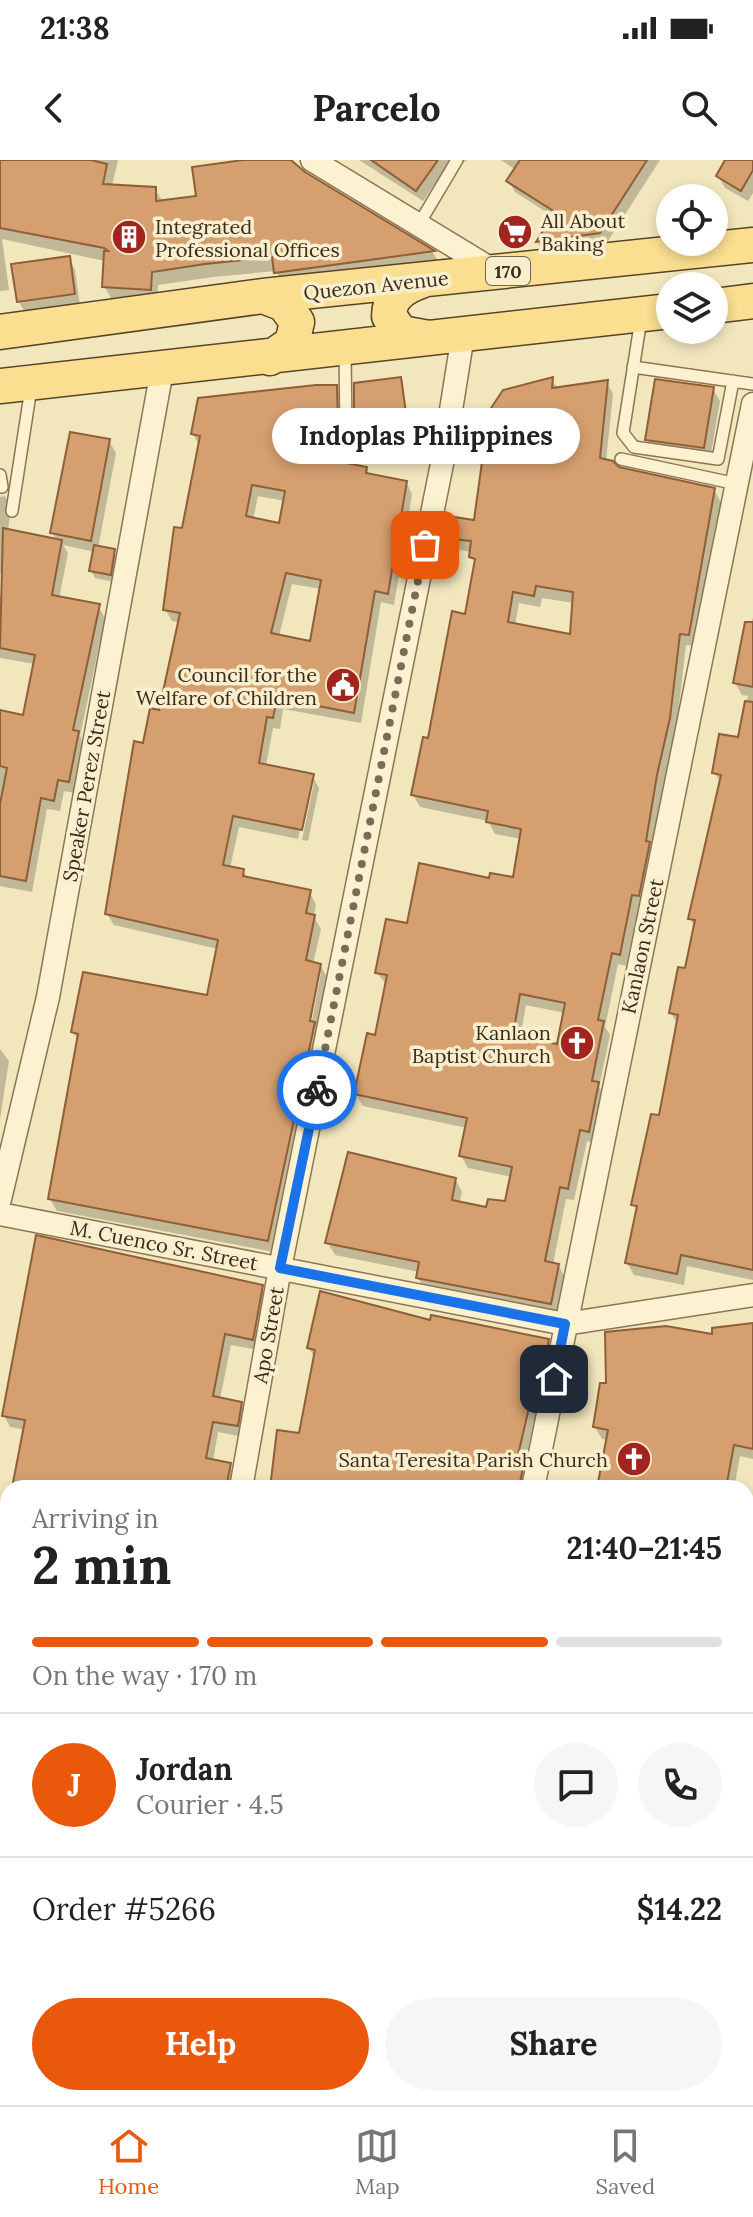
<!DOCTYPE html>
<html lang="en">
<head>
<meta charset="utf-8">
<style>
	:root { --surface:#fff; --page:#f6f6f6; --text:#222; --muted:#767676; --line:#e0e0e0; --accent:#ea580c }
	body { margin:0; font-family:Lora,serif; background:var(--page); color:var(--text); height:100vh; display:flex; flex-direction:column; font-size:30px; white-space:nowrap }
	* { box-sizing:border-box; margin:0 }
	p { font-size:26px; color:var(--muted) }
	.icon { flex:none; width:44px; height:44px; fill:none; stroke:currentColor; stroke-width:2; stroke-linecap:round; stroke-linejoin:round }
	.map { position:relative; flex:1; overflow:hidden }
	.panel { position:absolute; left:0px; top:1320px; width:754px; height:626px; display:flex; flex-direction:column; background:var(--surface); border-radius:24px 24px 0 0; box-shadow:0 4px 12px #0003 }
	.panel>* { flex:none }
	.controls { position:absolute; left:656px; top:24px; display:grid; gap:16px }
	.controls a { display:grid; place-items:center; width:72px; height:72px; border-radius:50%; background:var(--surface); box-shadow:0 4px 12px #0003; font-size:40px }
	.pin { position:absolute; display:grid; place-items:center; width:68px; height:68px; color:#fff; margin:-34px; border-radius:16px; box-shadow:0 4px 12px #0006 }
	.courier { position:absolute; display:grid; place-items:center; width:80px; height:80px; margin:-40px; border:6px solid #1a73e8; border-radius:50%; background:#fff; color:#222; box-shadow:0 2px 10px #0007 }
	.bubble { position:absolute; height:56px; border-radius:28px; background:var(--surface); box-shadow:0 4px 12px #0003; font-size:26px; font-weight:800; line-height:56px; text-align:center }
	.summary em { font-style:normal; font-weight:800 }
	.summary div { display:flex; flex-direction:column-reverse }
	.summary { display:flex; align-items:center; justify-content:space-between; height:136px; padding:0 32px }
	h1 { font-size:52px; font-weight:800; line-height:60px }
	.bar { display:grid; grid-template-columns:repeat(4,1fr); gap:12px 8px; align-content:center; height:96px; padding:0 32px }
	.bar i { height:10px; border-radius:6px; background:var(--line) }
	.bar .current { background:var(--accent) }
	.bar p { grid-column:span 4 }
	.line { display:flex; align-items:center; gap:20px; padding:0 32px; border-top:2px solid var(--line) }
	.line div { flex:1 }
	.round { display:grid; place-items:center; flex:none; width:84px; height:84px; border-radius:42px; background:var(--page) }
	.action { display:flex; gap:16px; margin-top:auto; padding:16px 32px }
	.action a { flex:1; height:92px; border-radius:48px; background:var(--accent); color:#fff; font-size:32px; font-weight:800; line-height:92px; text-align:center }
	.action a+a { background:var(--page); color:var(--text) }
	.status { display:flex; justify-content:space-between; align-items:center; height:56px; padding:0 40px; background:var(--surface); direction:ltr }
	.status svg { height:22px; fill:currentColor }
	header { display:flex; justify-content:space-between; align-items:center; height:104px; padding:0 32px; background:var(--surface); font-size:36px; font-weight:800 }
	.tab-bar { display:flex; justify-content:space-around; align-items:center; height:112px; border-top:2px solid var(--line); background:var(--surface); font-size:22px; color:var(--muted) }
	.tab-bar a { display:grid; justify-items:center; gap:4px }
	.tab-bar .current { color:var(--accent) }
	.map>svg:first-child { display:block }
	.shadow { fill:#0003; fill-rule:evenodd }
	.building { fill:#d59f6f; stroke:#8e5f38; stroke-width:2; fill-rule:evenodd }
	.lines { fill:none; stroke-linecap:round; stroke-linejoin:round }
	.lane-casing { stroke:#8c7554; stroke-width:14 }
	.street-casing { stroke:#8c7554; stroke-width:25 }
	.secondary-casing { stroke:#6e5638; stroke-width:33 }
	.primary-casing { stroke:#594329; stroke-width:37 }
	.lane { stroke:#fcf2d1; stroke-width:11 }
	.street { stroke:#fcf2d1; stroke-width:22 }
	.secondary { stroke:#fcf2d1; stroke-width:30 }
	.primary { stroke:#fadf90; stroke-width:34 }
	.done { stroke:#7a6d54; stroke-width:8; stroke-dasharray:0 14.4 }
	.route { stroke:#1a73e8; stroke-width:10 }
	.labels { text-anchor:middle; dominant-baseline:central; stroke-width:7; stroke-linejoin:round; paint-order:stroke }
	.shield { fill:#f9efce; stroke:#736651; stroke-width:2 }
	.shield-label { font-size:18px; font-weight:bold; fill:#3a2c1b }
	.poi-label { font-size:20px; fill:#3a2c1b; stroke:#f9efce; text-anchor:end }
	.street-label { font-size:20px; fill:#3a2c1b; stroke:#f9efce }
</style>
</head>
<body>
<div class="status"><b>21:38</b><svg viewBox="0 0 49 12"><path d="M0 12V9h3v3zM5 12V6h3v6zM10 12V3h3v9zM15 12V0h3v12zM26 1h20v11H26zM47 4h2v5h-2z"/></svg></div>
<header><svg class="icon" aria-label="back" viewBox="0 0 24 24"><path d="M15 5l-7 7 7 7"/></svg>Parcelo<svg class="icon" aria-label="search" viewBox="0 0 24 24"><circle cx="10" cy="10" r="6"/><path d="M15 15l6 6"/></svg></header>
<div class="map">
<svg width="753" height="1945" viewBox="0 0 753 1945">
	<rect width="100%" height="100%" fill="#f2e6bd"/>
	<path class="shadow" d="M0,0H118L112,26L155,29L163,42L199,37L258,0H287L433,93L440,104L284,125L276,111L213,117L158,125L157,142L112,140L104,126L105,101L2,79L9,130L0,131Z
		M359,0H467L457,7L450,2L423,41Z
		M501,0H660L606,84L544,93L538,82L554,57L515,32L509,21L516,10Z
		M728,0H753V33L748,41L725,28L718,16Z
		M68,98L75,110L80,146L26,154L19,142Z
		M400,219L409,277L362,280L356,268Z
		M552,220L558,229L607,223L613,234L606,301L618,309L714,330L721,342L695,486L686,485L676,571L645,748L639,746L626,806L618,804L605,867L610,875L599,927L605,936L595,983L587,981L574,1040L566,1039L553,1104L558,1105L565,1117L557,1155L425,1130L418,1118L419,1112L335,1095L328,1083L455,1019L462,1032L459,1044L488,1050L507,1044L512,1017L468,1008L461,996L467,968L363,946L356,934L376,877L387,825L377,813L408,766L491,721L515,719L522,679L495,674L488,661L420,647L413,635L467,456L476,406L472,392L460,390L453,378L476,363ZM542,438L574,443L571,476L515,466L519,443L540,447ZM526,845L565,853L558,886L520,879Z
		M336,227L343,239V284L347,294L314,298L366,309L370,316L406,322L412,334L394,445L381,442L361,563L283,549L280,569L273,568L266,606L312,616L319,628L308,681L302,680L314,623H310L298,679L239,667L230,708L243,711L248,719L309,732L316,744L314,757L321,769L313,804L320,805L327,817L317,868L321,876L274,1092L57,1051L50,1039L79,881L73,872L208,837L218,789L114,765L107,754L145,585L161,552L180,463L172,461L165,449L200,287L193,274ZM258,336L285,341L281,365L253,360ZM292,424L321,429L311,483L279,476ZM317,813H321L310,871L306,870Z
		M713,229L720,241L710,300L654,292L647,280Z
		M109,281L116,293L98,388L114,391L118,399L114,422L95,418L91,410L95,392L63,385L68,393L59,439L98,446L105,458L80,576L84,584L75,633L64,631L60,651L47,649L32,732L0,726V552L25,557L35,504L0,498V435L4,436L8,415L0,413V337L5,336L11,348L8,371L57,381L52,372Z
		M753,457V1120L687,1106L684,1125L634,1115L627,1103L637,1051L634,1044L660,958L678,865L671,853L687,811L695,768L690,758L721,624L715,613L740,579L748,536L742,535L735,523Z
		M0,889L9,901L0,959Z
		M261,1127L268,1138L259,1190L231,1185L220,1239L241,1244L247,1255L243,1277L218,1272L213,1301L229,1305L236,1316L234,1328H14L38,1272L10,1267L4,1255Z
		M432,1163L548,1181L554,1193L543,1251L537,1250L525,1301L531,1310L527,1328H265L266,1323L272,1325L300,1275L315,1199L309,1188Z
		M753,1165V1299L740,1296L734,1328H599L608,1280L602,1279L595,1267L714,1176Z
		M8,1359V1476L0,1475V1384L3,1385Z
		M0,1524L8,1526V1673L0,1671Z
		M753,1653V1913L746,1912L749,1761L746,1760V1655Z
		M0,1726L8,1727V1800L0,1798Z
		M0,1836L8,1843V1867L0,1907Z
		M0,1920L8,1922V1938H108L112,1945H0Z
		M152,1938H210L211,1945H151Z
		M289,1938H401L399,1945H288Z
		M457,1938H628L626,1945H456Z
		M690,1940L710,1945H689Z"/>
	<path class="building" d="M0,0H91L107,4L103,24L156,27V41L196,36L192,7L243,0H291L305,12L435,91L274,113L272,97L205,104L152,112L151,130L102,127L104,91H108L104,88L0,68Z
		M371,0H438L416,31Z
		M520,0H647L600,73L536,82L555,52L506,21Z
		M725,0H753V10L741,31L716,16Z
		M70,96L75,134L17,142L11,104Z
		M401,217L409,274L359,278L354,268V223Z
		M553,217L552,228L608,220L600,298L613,301L619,307L715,328L689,475L680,474L670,558L657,615L646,681L650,682L639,736L632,735L620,795L612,793L598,860L604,861L592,921L599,922L589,972L580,970L568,1029L560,1027L545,1101L559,1104L551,1144L416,1118L419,1102L325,1083L348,992L456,1018L452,1040L486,1047L488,1039L505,1041L512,1007L459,996L467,958L354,934L367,873L375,875L387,815L375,813L386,759L407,763L419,703L489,718L490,713L513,717L521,669L486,662L488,651L411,635L423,577L428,578L452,451L465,454L475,399L469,397L471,381L451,379L454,357L474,360L489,251L503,230ZM536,426L573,432L570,474L508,462L513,432L534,436ZM520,834L565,843L557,884L513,875Z
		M655,219L714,227L704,288L645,280Z
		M316,225H337L338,270L342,282L279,290L367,307L366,313L407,321L388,434L375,431L354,553L277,538L273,558L267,557L259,603L314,614L302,670L233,656L223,705L244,709L243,716L311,730L306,753L315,755L306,800L321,804L310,861L315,862L268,1081L48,1039L78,874L71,872L83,812L207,835L218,780L105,754L134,581L143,583L150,548L159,550L180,453L163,450L174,367L182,368L200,276L191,274L198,238ZM252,325L285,331L279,363L246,356ZM286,413L321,420L310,481L271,473Z
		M70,272L110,279L91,381L50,373Z
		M3,368L62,380L52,435L100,444L73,570L79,571L69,622L58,620L54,641L41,638L26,721L0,716V644L7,608L0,606V550L23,555L35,495L0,488Z
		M94,385L115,389L111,415L89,411Z
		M745,462H753V527L733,523Z
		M745,541L753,542V1110L681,1095L677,1114L625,1103L637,1046L631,1045L651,954L659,955L669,903L678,855L669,853L678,807L685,808L695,760L688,759L721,615L712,613L719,574L738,577Z
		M36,1075L263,1125L253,1180L225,1174L213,1236L242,1242L238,1266L213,1262L206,1298L231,1303L226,1328H136L110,1323V1328H12L25,1260L2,1256Z
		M320,1131L430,1160L431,1155L549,1179L537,1240L531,1239L518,1295L525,1297L519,1328H270L277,1270L299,1273L315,1190L307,1188Z
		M753,1163V1289L734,1285L726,1328H597L608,1270L593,1267L600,1223H606L605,1172L666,1166L712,1174V1168Z"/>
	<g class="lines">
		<g class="lane-casing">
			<path id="lane" d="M419,64L457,0
				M641,159L623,273L634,287L718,299L733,221
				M345,193L346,270L352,284L367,291L444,294
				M633,207L753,224
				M621,299L737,324
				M0,315L2,327
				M12,351L31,228
				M746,1511L753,1512
				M746,1537L753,1539
				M746,1598H753"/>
		</g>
		<g class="street-casing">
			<path id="street" d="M312,0L483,104L492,113
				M0,1039L48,837L162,210
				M0,1054L565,1164L753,1135
				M241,1328L280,1108L444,294L463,175
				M533,1328L753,244
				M119,1945L121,1938
				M410,1945L411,1938"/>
		</g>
		<g class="secondary-casing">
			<path id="secondary" d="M746,1446L753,1410
				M0,1500L8,1501
				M746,1631L753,1630
				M649,1945L651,1938"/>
		</g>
		<g class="primary-casing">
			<path id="primary" d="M421,121C404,127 389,136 389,156L401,173L429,178
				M263,136L284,144L297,162L292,183L270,198
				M714,146L753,141
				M0,172L263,136L753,85
				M0,226L670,151"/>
		</g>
		<use href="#lane" class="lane"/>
		<use href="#street" class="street"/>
		<use href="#secondary" class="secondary"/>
		<use href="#primary" class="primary"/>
	</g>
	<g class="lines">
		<path class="done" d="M317,930L425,385"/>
		<path class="route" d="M317,930L280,1108L565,1164L554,1219"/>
	</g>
	<defs>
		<g id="supermarket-disc" transform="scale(1.8)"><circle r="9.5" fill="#a1251e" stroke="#f9efce"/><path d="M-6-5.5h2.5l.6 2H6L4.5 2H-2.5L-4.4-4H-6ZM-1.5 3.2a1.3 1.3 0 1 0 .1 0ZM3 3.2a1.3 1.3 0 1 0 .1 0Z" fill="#fff"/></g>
		<g id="building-disc" transform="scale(1.8)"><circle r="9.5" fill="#a1251e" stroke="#f9efce"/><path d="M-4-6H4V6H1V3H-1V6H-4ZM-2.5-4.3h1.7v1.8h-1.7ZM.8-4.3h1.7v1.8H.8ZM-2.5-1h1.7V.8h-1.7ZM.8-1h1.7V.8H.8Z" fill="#fff"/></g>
		<g id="civic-disc" transform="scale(1.8)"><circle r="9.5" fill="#a1251e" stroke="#f9efce"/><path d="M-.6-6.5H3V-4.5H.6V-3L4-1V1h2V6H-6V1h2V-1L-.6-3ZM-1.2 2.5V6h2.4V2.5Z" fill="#fff"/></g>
		<g id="church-disc" transform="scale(1.8)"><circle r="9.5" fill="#a1251e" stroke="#f9efce"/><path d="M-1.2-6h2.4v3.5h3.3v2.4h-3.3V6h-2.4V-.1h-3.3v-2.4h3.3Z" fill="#fff"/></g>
	</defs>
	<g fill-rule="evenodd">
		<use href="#supermarket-disc" x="515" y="72"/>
		<use href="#building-disc" x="129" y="77"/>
		<use href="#civic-disc" x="343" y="525"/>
		<use href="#church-disc" x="577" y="883"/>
		<use href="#church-disc" x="634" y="1299"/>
	</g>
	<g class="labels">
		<rect class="shield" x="486" y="97" width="44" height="28" rx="6"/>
		<g class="shield-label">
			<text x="508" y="111">170</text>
		</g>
		<g class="poi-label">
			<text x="541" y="60" text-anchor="start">All About<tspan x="541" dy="23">Baking</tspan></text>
			<text x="155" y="66" text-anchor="start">Integrated<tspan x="155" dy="23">Professional Offices</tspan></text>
			<text x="317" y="514">Council for the<tspan x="317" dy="23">Welfare of Children</tspan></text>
			<text x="551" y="872">Kanlaon<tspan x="551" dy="23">Baptist Church</tspan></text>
			<text x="608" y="1299">Santa Teresita Parish Church</text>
		</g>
		<g class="street-label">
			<text transform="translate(376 125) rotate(-6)">Quezon Avenue</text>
			<text transform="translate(86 626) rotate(-80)">Speaker Perez Street</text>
			<text transform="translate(642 786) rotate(-78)">Kanlaon Street</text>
			<text transform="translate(164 1085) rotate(11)">M. Cuenco Sr. Street</text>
			<text transform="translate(268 1175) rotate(-80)">Apo Street</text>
		</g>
	</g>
</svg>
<div class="controls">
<a><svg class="icon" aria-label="locate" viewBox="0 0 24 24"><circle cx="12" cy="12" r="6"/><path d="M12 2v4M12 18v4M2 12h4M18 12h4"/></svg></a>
<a><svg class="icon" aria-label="layers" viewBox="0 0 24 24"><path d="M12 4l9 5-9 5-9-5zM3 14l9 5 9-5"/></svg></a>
</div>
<div class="pin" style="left:425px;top:385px;background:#ea580c"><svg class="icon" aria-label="bag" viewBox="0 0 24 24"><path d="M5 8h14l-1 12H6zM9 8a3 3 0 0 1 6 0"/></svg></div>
<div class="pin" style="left:554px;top:1219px;background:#1f2937"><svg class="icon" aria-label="home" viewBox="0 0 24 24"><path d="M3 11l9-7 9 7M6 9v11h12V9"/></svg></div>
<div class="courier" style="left:317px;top:930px"><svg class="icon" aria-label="bike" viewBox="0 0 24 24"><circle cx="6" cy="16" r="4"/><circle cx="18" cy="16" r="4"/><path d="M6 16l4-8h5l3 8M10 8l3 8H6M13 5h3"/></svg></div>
<div class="bubble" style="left:272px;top:248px;width:308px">Indoplas Philippines</div>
<section class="panel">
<div class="summary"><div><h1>2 min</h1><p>Arriving in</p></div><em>21:40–21:45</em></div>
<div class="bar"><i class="current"></i><i class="current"></i><i class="current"></i><i></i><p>On the way · 170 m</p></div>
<div class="line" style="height:144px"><b class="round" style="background:var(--accent);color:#fff">J</b><div><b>Jordan</b><p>Courier · 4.5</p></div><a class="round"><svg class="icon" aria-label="chat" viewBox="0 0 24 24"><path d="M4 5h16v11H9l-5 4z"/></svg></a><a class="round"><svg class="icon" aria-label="phone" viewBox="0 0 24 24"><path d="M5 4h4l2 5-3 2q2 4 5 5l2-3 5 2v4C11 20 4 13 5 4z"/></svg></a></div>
<div class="line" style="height:104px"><div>Order #5266</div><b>$14.22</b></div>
<div class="action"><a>Help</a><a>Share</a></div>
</section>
</div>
<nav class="tab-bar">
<a class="current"><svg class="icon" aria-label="home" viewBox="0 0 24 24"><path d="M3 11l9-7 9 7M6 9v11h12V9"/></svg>Home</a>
<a><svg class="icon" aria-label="map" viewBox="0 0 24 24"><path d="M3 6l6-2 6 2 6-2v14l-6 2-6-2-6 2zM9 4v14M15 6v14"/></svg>Map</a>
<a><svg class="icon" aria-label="saved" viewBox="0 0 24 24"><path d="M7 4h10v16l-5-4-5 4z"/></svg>Saved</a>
</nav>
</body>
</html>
